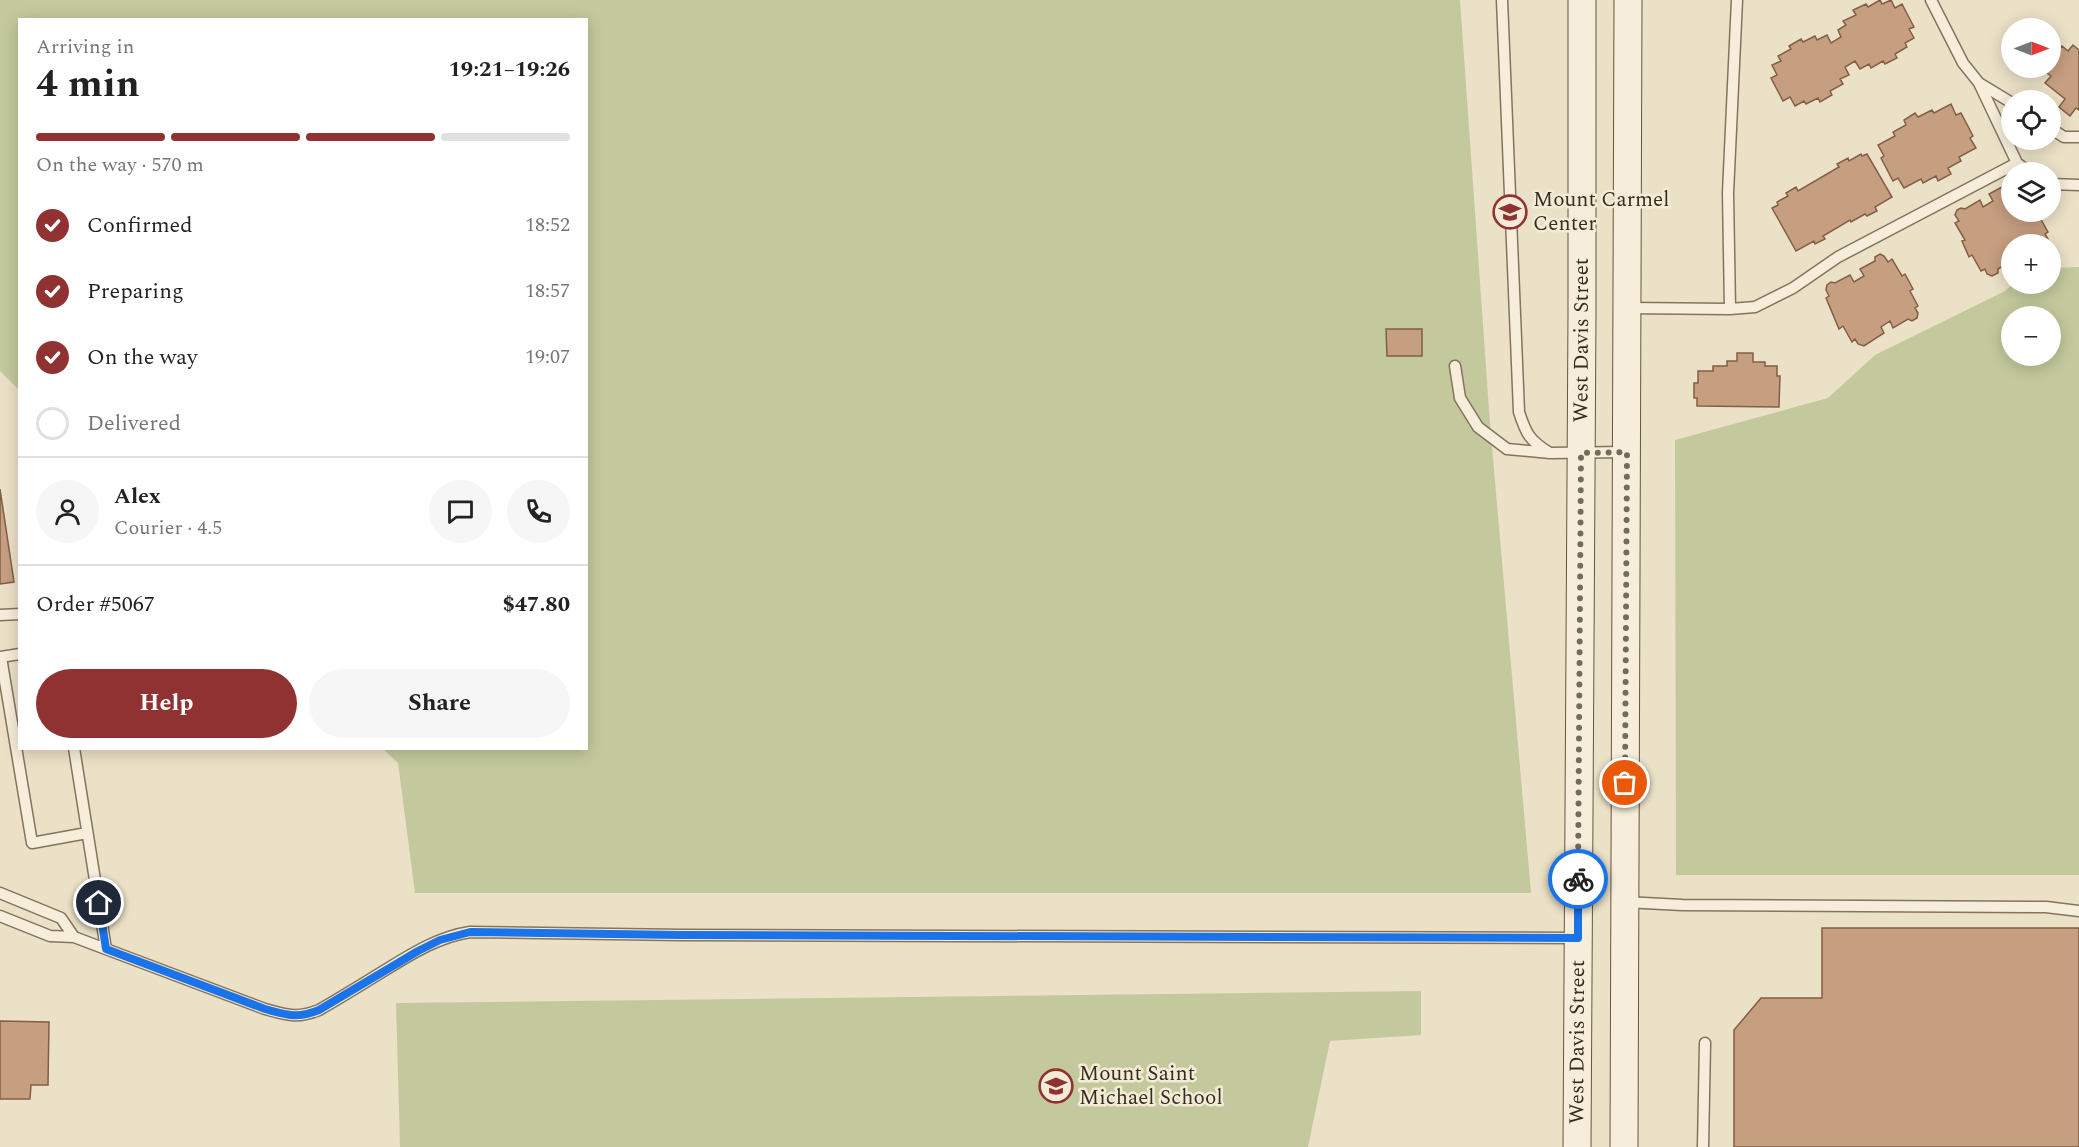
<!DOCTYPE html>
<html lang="en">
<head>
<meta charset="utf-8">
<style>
	:root { --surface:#fff; --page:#f6f6f6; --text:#222; --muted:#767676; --line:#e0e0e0; --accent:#903232 }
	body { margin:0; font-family:Spectral,serif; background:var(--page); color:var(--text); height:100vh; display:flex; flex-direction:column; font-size:22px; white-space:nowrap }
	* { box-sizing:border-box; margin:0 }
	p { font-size:20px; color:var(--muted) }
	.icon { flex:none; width:33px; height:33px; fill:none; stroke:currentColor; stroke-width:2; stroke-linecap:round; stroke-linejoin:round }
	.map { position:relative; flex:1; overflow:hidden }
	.side { position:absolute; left:18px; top:18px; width:570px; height:732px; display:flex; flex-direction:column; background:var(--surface); border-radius:0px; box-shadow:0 3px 15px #0003 }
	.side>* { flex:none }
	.needle { width:39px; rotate:90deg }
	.fabs { position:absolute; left:2001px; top:18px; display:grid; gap:12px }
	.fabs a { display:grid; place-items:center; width:60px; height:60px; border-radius:50%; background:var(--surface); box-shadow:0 3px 15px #0003; font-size:30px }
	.pin { position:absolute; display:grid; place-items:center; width:51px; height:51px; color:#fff; margin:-26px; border:3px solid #fff; border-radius:50%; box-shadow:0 2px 6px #0007 }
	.courier { position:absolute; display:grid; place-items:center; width:60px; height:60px; margin:-30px; border:4px solid #1a73e8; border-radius:50%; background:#fff; color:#222; box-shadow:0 2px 8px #0007 }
	.headline em { font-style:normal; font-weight:700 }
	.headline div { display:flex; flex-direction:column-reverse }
	.headline { display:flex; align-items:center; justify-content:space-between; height:102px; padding:0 18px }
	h1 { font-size:39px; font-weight:700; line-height:45px }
	.bar { display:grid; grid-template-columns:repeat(4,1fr); gap:9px 6px; align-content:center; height:72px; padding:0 18px }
	.bar i { height:8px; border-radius:4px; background:var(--line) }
	.bar .selected { background:var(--accent) }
	.bar p { grid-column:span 4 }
	.line { display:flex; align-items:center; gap:15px; padding:0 18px; border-top:2px solid var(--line) }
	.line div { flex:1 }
	.round { display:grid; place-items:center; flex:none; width:63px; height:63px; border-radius:32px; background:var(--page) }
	ol { padding:0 18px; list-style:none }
	li { display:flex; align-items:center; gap:18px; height:66px }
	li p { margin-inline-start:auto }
	li .icon { padding:6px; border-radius:50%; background:var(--accent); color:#fff; stroke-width:4 }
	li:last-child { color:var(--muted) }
	li i { width:33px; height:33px; border:3px solid var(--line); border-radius:50% }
	.button { display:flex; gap:12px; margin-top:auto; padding:12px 18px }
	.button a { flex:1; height:69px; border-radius:36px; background:var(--accent); color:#fff; font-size:24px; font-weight:700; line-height:69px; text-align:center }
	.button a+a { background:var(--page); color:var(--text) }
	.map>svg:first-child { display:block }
	.green { fill:#c3c99c; fill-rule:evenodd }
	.building { fill:#c69e80; stroke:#835e45; stroke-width:1.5 }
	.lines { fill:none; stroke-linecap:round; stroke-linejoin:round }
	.lane-casing { stroke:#86735e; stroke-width:13 }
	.secondary-casing { stroke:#675541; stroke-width:29 }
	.lane { stroke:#f6eeda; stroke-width:10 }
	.secondary { stroke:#f6eeda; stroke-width:27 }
	.done { stroke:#766b5a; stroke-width:6; stroke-dasharray:0 10.8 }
	.route { stroke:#1a73e8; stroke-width:8 }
	.labels { text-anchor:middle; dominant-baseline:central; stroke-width:5; stroke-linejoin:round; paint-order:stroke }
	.poi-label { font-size:21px; fill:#372c20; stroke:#f3ebd6; text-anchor:start }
	.street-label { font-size:21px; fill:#372c20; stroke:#f3ebd6 }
</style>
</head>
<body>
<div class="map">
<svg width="2079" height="1147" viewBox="0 0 2079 1147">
	<rect width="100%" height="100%" fill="#ebe1c7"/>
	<path class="green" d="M0,0H1460L1490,424L1531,893H415L398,763L383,749L586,748V20H20L19,390L0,371Z
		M2079,267V875H1676L1675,440L1828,398L1875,355L2005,291L2013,284H2050L2051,268ZM2012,316H2050V356H2012Z
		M1421,991V1035L1330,1041L1308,1147H400L396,1003Z"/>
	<path class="building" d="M1880,0L1882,4L1891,0L1895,8L1902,4L1914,27L1909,29L1914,38L1905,43L1907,47L1895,54L1897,58L1885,64L1883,61L1871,68L1869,64L1860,69L1855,61L1845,67L1849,75L1840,79L1843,84L1830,91L1832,95L1820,102L1818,98L1806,104L1804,101L1795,106L1790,97L1783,101L1771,78L1777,75L1772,65L1781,61L1778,56L1791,49L1789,46L1801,39L1803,42L1815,36L1817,40L1827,35L1831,43L1841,37L1838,30L1846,25L1843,21L1856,15L1853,10L1866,4L1868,7Z
		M2073,45L2079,50V110L2076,108L2070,116L2059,107L2065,99L2045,83L2051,76L2043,70L2045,68H2050V60L2062,46L2068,51Z
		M1951,104L1956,115L1961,113L1973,136L1970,138L1976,148L1959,157L1961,161L1948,168L1951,174L1938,181L1936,176L1923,183L1921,179L1904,188L1898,178L1893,181L1881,158L1884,156L1878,145L1895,136L1893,132L1906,125L1904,120L1915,113L1918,117L1932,110L1934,113Z
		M1861,154L1862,156L1867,154L1892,197L1875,207L1877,211L1867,216L1865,214L1851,222L1850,220L1823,236L1825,239L1815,244L1814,241L1796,251L1772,208L1778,205L1777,202L1788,196L1786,193L1796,187L1798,191L1839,167L1837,164L1848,158L1849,161Z
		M2010,180L2012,212H2041L2042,214L2039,216L2048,232L2045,234L2048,239L2046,244H2012V253L2010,254L2012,261L1998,269V273L1992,276L1987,274L1985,269L1981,271L1972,255L1969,257L1962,241L1965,240L1955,223L1959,221L1955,215L1957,210L1961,208L1965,209L1980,200L1983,207L1993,201L1989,194L2004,186V183Z
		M1880,254L1884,256L1888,262L1892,259L1902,276L1905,274L1913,289L1910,291L1918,306L1915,308L1918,313L1917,318L1912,321L1908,319L1893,328L1890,321L1881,327L1884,333L1864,346L1858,344L1855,339L1852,342L1843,326L1839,329L1826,298L1829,296L1826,290L1827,285L1831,282L1835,283L1850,275L1854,282L1864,276L1860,269L1875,261V257Z
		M1386,329H1422V356H1387Z
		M1737,353H1753V362H1765V366H1777V376H1780L1779,407L1697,406V398H1694V383H1698V371H1713V366H1727V361H1737Z
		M0,489L14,582L0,584Z
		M1822,928H2079V1147H1734V1030L1761,998H1822Z
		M0,1021L49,1022L48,1085H31L30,1099H0Z"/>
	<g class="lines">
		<g class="lane-casing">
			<path id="lane" d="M1502,0L1519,412C1526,434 1530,441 1550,453
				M1979,83L2012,103
				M2050,128L2064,137H2079
				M2017,163L2029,172
				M2050,184L2079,185
				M1627,308L1730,309L1755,307L1793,288L1838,257L2017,163L1979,83L1963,63L1931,0
				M1730,309L1728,193L1737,0
				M1455,366L1460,398L1478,427L1507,449L1550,453L1626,452
				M0,615L20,614
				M0,657L20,654
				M1,657L32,843L87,833
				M74,748L106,949
				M0,893L61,918L74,937
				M1625,902L1682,905L2046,907L2079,911
				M0,916L50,936L74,937L265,1009C287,1015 297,1019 319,1010C340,998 361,985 382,972C410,955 437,937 470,932L681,935L1578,938
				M1703,1147L1705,1043"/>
		</g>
		<g class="secondary-casing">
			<g id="secondary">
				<path id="s1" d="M1577,1147L1582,313V0"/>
				<path d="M1624,1147L1628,0"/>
			</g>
		</g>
		<use href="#lane" class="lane"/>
		<use href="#secondary" class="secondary"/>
	</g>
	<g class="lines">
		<path class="done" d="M1578,879L1581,453L1627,452L1625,783"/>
		<path class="route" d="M99,903L106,949L265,1009C287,1015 297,1019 319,1010L418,951L440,940L470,932L681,935L1578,938V879"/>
	</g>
	<defs>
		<g id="university-ring" transform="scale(1.725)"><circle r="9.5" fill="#f3ebd6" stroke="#903232" stroke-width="1.5"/><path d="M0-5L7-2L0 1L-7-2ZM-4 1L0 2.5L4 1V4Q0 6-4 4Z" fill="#903232"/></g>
		<g id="school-ring" transform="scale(1.725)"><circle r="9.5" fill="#f3ebd6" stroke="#903232" stroke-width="1.5"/><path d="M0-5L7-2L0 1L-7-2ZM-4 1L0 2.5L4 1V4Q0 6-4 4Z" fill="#903232"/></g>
	</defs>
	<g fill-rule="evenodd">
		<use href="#university-ring" x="1510" y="212"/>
		<use href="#school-ring" x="1056" y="1086"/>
	</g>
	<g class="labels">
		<g class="poi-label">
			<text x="1533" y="200">Mount Carmel<tspan x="1533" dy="24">Center</tspan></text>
			<text x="1079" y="1074">Mount Saint<tspan x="1079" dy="24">Michael School</tspan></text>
		</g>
		<g class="street-label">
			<text stroke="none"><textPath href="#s1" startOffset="807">West Davis Street</textPath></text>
			<text stroke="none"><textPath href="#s1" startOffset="105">West Davis Street</textPath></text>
		</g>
	</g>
</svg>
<div class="fabs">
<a><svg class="needle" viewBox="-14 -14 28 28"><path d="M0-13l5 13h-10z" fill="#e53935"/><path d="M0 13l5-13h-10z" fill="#767676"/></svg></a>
<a><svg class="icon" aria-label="locate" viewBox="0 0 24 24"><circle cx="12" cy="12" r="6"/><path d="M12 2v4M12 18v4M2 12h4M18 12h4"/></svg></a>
<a><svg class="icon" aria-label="layers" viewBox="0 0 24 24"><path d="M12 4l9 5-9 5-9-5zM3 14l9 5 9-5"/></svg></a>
<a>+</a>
<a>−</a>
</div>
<div class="pin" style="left:1625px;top:783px;background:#ea580c"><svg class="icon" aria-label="bag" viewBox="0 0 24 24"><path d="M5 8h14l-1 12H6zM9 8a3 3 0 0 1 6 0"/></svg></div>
<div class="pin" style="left:99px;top:903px;background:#1f2937"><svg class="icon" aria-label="home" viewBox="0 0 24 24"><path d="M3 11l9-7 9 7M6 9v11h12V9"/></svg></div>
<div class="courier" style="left:1578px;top:879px"><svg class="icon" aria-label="bike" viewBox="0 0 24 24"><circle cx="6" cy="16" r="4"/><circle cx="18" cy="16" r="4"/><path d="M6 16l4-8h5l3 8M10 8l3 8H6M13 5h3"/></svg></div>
<section class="side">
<div class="headline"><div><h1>4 min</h1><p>Arriving in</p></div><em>19:21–19:26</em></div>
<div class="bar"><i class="selected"></i><i class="selected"></i><i class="selected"></i><i></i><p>On the way · 570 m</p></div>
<ol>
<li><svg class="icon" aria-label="check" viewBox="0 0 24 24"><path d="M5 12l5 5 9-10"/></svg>Confirmed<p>18:52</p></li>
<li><svg class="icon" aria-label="check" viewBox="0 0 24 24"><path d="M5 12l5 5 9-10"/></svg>Preparing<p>18:57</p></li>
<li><svg class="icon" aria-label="check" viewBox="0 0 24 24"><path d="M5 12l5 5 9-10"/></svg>On the way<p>19:07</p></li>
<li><i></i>Delivered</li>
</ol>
<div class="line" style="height:108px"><a class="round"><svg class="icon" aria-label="person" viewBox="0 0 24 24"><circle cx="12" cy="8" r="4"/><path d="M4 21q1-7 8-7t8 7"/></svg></a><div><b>Alex</b><p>Courier · 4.5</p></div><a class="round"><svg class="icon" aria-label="chat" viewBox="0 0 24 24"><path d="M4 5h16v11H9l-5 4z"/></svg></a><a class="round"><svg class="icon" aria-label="phone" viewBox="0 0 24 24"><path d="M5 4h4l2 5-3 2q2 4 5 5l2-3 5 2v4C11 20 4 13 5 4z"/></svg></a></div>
<div class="line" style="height:78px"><div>Order #5067</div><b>$47.80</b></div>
<div class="button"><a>Help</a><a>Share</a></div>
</section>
</div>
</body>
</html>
